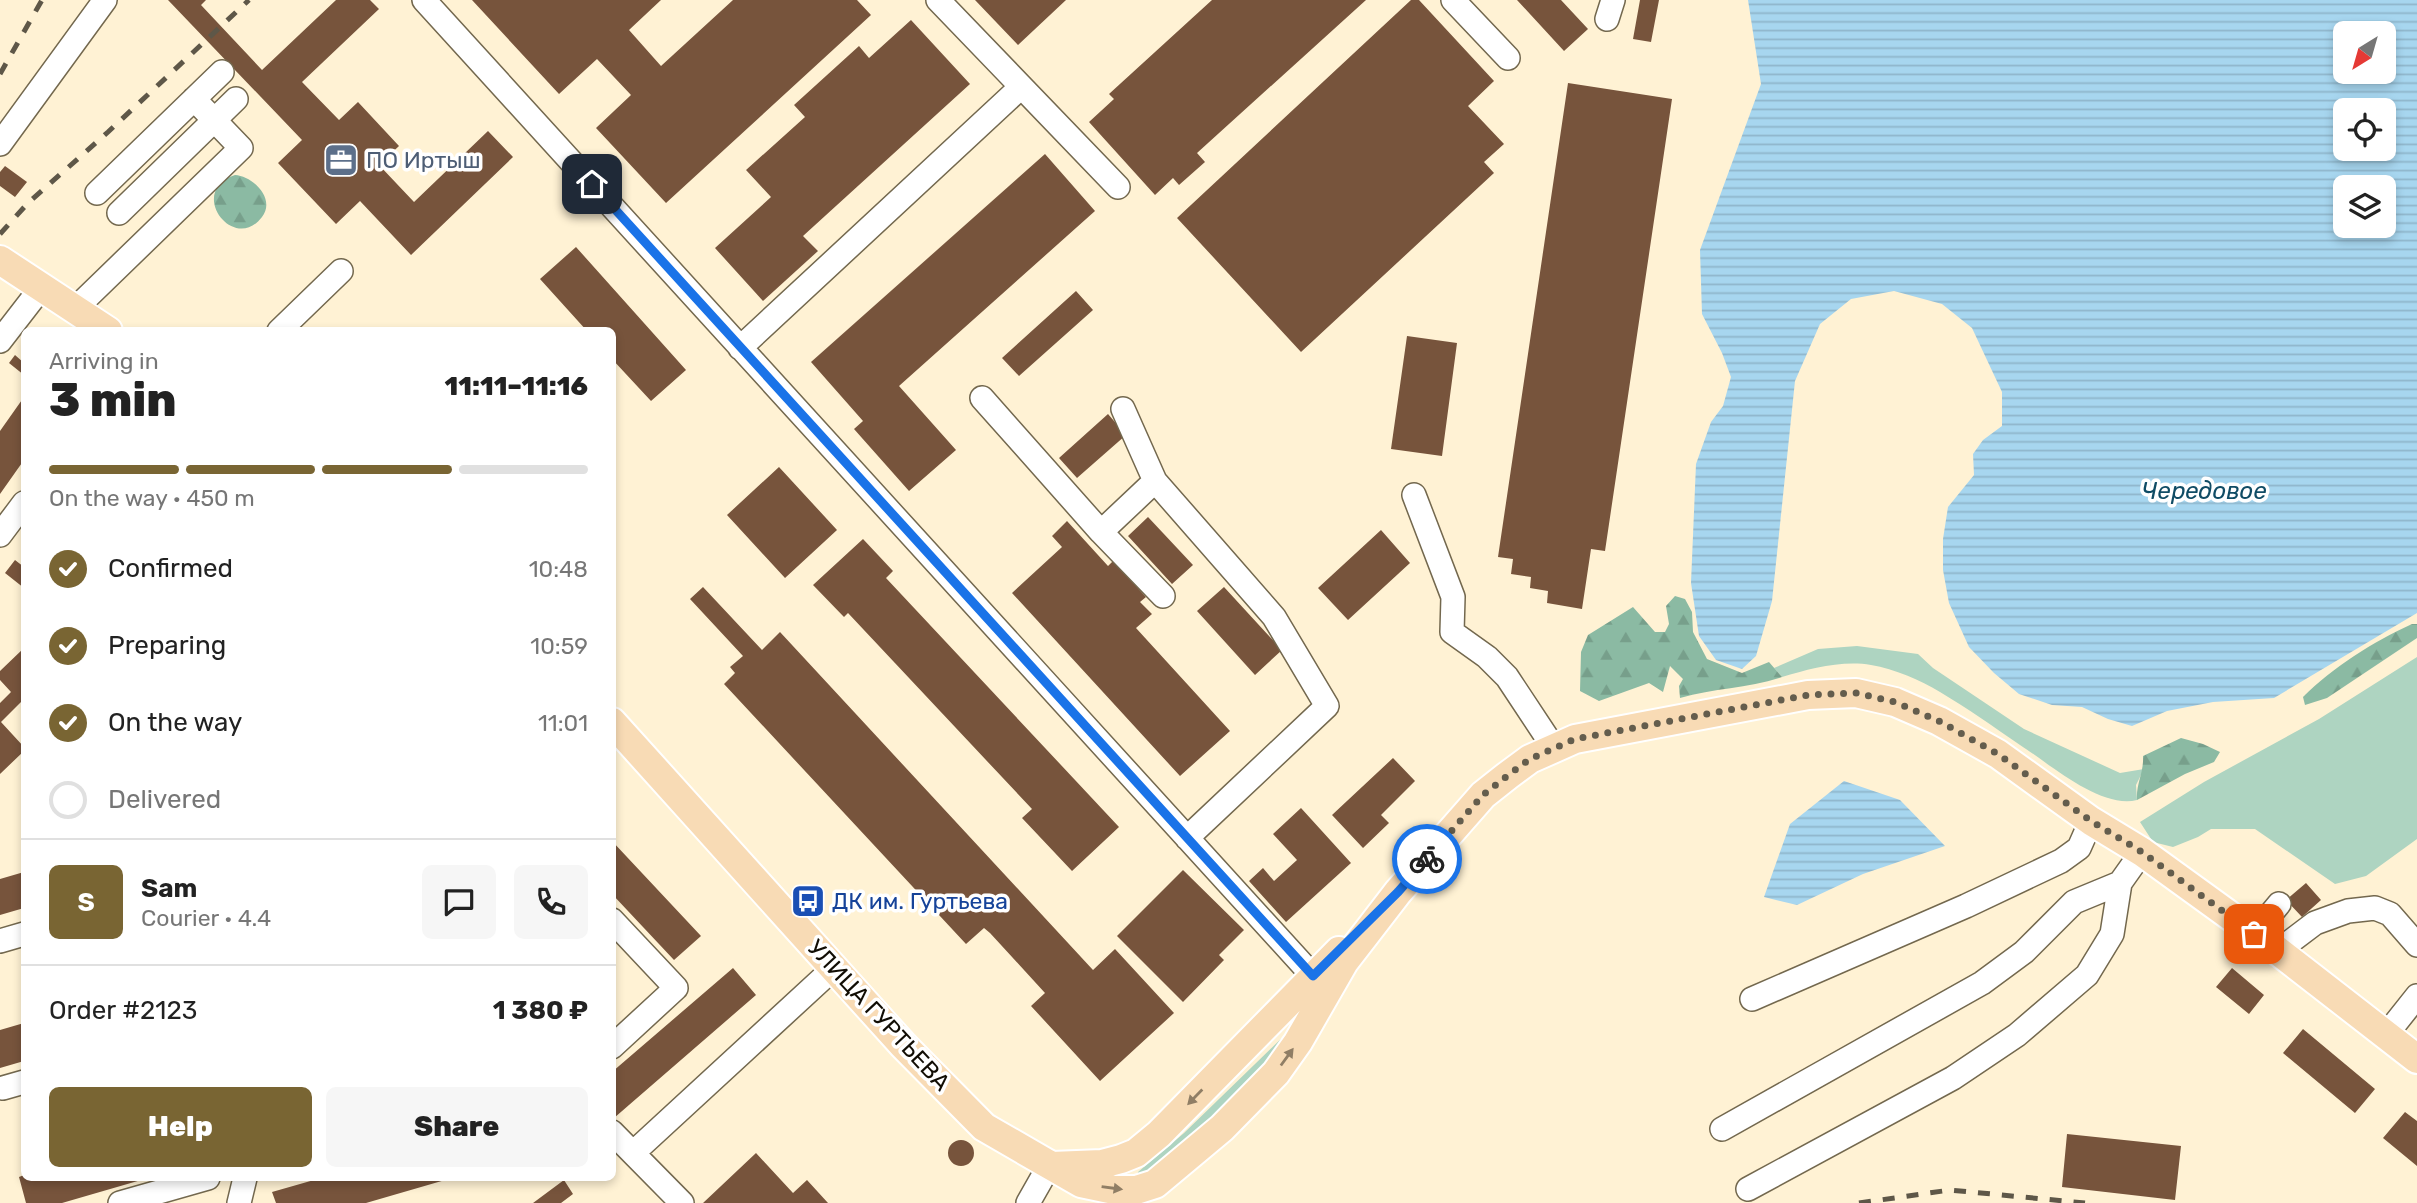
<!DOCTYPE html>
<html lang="en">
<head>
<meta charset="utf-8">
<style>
	:root { --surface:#fff; --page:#f6f6f6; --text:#222; --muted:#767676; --line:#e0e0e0; --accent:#796533 }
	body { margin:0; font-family:Rubik,sans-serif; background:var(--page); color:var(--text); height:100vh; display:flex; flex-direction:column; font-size:26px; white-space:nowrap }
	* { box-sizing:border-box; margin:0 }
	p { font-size:23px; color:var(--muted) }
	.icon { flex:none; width:38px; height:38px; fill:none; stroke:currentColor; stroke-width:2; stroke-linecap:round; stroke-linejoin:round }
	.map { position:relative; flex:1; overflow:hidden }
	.drawer { position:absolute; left:21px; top:327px; width:595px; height:854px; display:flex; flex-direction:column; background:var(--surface); border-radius:10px; box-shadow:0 4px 10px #0003 }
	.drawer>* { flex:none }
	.needle { width:46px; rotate:217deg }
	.tools { position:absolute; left:2333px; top:21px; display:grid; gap:14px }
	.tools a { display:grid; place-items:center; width:63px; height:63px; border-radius:10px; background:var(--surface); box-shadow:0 4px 10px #0003; font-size:35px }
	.pin { position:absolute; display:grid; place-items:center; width:60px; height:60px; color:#fff; margin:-30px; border-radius:14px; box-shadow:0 4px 10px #0006 }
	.courier { position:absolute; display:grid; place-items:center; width:70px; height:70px; margin:-35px; border:5px solid #1a73e8; border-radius:50%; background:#fff; color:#222; box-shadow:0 2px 9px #0007 }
	.head em { font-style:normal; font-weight:800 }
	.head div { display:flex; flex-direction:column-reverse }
	.head { display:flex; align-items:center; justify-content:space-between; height:119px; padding:0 28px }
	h1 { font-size:46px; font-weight:800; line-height:52px }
	.bar { display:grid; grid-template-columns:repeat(4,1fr); gap:10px 7px; align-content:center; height:84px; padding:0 28px }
	.bar i { height:9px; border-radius:5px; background:var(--line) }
	.bar .on { background:var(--accent) }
	.bar p { grid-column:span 4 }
	.line { display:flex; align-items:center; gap:18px; padding:0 28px; border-top:2px solid var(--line) }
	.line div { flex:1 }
	.round { display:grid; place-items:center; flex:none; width:74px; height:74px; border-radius:10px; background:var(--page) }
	ol { padding:0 28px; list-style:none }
	li { display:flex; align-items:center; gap:21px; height:77px }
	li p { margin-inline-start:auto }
	li .icon { padding:7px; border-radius:50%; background:var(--accent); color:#fff; stroke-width:4 }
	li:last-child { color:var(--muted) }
	li i { width:38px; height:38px; border:4px solid var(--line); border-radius:50% }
	.action { display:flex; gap:14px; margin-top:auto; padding:14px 28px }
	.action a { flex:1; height:80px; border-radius:10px; background:var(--accent); color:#fff; font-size:28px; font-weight:800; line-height:80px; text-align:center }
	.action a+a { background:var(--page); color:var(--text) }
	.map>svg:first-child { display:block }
	.grass { fill:#aed4c1 }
	.forest { fill:url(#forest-firs) }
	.water { fill:url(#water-rules); fill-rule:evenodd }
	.building { fill:#77543c }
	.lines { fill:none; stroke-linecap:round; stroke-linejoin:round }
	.minor-casing { stroke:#73684e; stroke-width:26 }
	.major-casing { stroke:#fff; stroke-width:32 }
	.minor { stroke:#fff; stroke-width:23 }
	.major { stroke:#f8dbb5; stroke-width:28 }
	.rail { stroke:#5e5748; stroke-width:5; stroke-dasharray:12 12; stroke-linecap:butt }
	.oneway { fill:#907e65 }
	.done { stroke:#645d4d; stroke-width:7; stroke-dasharray:0 12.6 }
	.route { stroke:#1a73e8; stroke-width:9 }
	.labels { text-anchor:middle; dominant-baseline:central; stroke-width:7; stroke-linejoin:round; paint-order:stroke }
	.service-label { font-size:23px; fill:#4e5e75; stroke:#fff; text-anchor:start }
	.transit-label { font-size:23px; fill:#164399; stroke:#fff; text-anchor:start }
	.street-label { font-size:23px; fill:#110d04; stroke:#fff }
	.water-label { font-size:24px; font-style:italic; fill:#104c65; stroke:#fff }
</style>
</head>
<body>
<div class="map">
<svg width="2417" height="1203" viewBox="0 0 2417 1203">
	<defs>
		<pattern id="forest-firs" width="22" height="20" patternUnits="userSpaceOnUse" patternTransform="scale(1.75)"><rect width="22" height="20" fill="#8bbaa3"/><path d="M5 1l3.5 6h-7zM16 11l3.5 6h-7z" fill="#779f8b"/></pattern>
		<pattern id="water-rules" width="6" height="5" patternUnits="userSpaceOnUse" patternTransform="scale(1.75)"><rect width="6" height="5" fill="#a7d6ef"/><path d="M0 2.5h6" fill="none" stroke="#8fb6cb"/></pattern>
	</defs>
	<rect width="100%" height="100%" fill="#fff2d4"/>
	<path class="grass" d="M1857,646L1918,654L1933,668L2024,729L2120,773L2144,769L2136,785L2137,800C2100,809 2050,764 2020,745C1994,727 1967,708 1940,692C1920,680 1895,669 1871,665C1842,660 1809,669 1782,677L1774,668L1818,649Z
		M2417,657V839L2366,876L2335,884L2255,829H2211L2198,837L2173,847L2153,842L2140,822L2204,782L2319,719Z
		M1290,1030L1252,1088L1141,1177L1137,1178L1138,1172L1184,1133Z"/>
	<path class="forest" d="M235,175C253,176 276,199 262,217C234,254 186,191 235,175Z
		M1675,596L1685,599L1692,612L1693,632L1707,659L1742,673L1769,662L1782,677C1749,688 1714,688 1680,698L1679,686L1683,679L1670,666L1663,692L1649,683L1599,701L1580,691L1581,652L1588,635L1633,607L1655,632H1665L1669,624L1666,606Z
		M2412,624H2417V638L2327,698L2305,705L2303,697C2333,667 2373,642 2412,624Z
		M2181,738L2203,744L2220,752L2214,762L2185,774L2137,800C2136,783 2144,773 2143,756Z"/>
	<path class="water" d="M1748,0H2417V613L2274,698L2213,702L2167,711L2132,726L2108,719L2082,707L2052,705L2019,694L1994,673L1969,647L1949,603L1943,570V539L1948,507L1974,475L1973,454L1983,440L2002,426V392L1972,328L1942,304L1894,291L1851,299L1820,324L1795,381L1772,601L1756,656L1742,669L1716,660L1699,636L1691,583L1696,464L1711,422L1723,406L1731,377L1722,353L1702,314L1700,250L1761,84ZM2345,33H2384V72H2345ZM2345,110H2384V149H2345ZM2345,187H2384V226H2345Z
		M1844,781L1900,800L1945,846L1863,874L1797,905L1764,897L1790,824Z"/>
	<path class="building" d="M168,0H206L201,5L262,70L336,0H370L379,9L302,82L339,120L358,102L399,146L379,165L414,202L488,131L513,157L411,255L360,201L336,224L278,163L302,140Z
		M472,0H661L629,30L661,66L733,0H857L871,15L666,203L596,128L631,95L597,59L559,94Z
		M975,0H1066L1018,45Z
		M1212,0H1366L1197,153L1205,162L1179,185L1173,178L1155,195L1089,122L1114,99L1109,94Z
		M1411,0H1419L1494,81L1468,106L1504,144L1484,162L1494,173L1301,352L1177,218Z
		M1517,0H1561L1588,29L1564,51Z
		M1640,0H1659L1651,42L1633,39Z
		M911,20L970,84L803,236L818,251L763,301L715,248L771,197L746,170L805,117L794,105L859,46L869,58Z
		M1568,83L1672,99L1605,551L1591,549L1582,609L1547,603L1548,591L1530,588L1531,577L1511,574L1513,559L1498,557Z
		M1045,154L1095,211L899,386L956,450L909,491L854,429L863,421L811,362Z
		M5,166L27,182L15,197L0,186V172Z
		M576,247L686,370L651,401L612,359V331H587L540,279Z
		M1076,291L1093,310L1019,376L1002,358Z
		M1407,336L1457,343L1442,456L1391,449Z
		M15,355L24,363V375L9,363Z
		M24,397V460L0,494V431Z
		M1108,414L1126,435L1077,478L1059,458Z
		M779,467L837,530L785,578L727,515Z
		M1148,517L1193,565L1172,584L1128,536Z
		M1067,521L1108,566L1113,561L1146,597L1140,602L1152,614L1136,628L1230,731L1180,776L1012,593L1062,547L1052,536Z
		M1381,530L1410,563L1348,620L1318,588Z
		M863,539L893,571L886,578L1119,827L1072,871L1022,818L1032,809L848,613L844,617L813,585Z
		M15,560L24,567V588L5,573Z
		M703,587L762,650L780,632L1093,970L1115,949L1174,1013L1100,1081L1031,1006L1045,993L990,933L984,928L966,944L724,684L735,673L730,667L743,656L690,599Z
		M1224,587L1282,650L1255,675L1197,611Z
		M24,648V706L21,702L1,722L24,747V751L0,774V703L11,692L0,680V671Z
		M1393,758L1415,781L1381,815L1389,823L1363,848L1332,815Z
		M1301,808L1351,863L1286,922L1249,881L1263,868L1274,881L1297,860L1273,834Z
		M612,841L701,936L674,960L612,894Z
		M1183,870L1244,930L1219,955L1224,960L1183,1002L1117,936Z
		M24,872V908L0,915V879Z
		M2306,883L2321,900L2302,917L2286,900Z
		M733,968L756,995L614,1118L612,1116V1072Z
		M2232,968L2264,995L2249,1014L2216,987Z
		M24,1023V1061L0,1068V1030Z
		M2303,1029L2375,1089L2355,1113L2283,1053Z
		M2405,1112L2417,1121V1166L2383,1138Z
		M2067,1134L2181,1146L2175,1200L2062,1187Z
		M948 1153a13 13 0 1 1 26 0a13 13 0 1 1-26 0Z
		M756,1153L793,1193L807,1180L828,1203H703Z
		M24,1175V1178H148L62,1203H26L19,1177Z
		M321,1178H452L366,1203H276L272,1192Z
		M564,1180L573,1194L561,1203H533Z"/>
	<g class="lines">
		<g class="minor-casing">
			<path id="minor" d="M424,0L1313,976
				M938,0L1118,187
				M1453,0L1508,58
				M1607,19L1613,0
				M0,144L105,0
				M97,193L222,72
				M119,213L236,99
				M75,309L241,148L194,99
				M279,331L341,271
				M0,341L41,288
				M740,348L1021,87
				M982,398L1101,532L1155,481L1274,617L1327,706L1187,838
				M1123,409L1155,481
				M1414,495L1453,597L1452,632L1487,657L1507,677L1554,748
				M1101,532L1163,596
				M0,535L24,503
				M612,920L676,988L612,1047
				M2254,934L2279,904
				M0,941L24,934
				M2278,951L2315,923L2348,911L2375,908L2390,914L2417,945
				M1752,999L1966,906L2061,861L2079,848L2091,821
				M2386,1035L2417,996
				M3,1088L24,1082
				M1722,1129L1982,983L2024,952L2074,902L2120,883
				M612,1132L682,1203
				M633,1153L835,967
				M1748,1189L1953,1078L2017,1035L2087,975L2112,934L2120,883L2142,852
				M120,1203L208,1178
				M239,1203L245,1178
				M1028,1203L1049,1166"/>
		</g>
		<g class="major-casing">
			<path id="major" d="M0,260L108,331
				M612,722L903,1045L984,1127L1081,1183L1114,1190H1136L1155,1184L1222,1128L1276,1073L1298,1042L1344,962L1368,931L1398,892L1483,795L1507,776L1530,759L1575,739L1808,695L1856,693L1895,702L1939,721L1998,754L2091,821L2142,852L2269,944L2417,1059
				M1052,1166L1102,1164L1121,1159L1136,1153L1159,1134L1339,951"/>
		</g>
		<use href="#minor" class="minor"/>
		<use href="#major" class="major"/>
		<path class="rail" d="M0,74L42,0
			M0,234L28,203L108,132L249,0
			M1859,1203L1950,1190L2085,1203"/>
	</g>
	<defs><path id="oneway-solid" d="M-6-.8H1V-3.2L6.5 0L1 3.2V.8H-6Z" transform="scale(1.75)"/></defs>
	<g class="oneway">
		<use href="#oneway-solid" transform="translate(1287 1057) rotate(-54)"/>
		<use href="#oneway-solid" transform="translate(1195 1097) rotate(134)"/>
		<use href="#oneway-solid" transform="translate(1112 1188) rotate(8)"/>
	</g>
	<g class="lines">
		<path class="done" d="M1427,859L1483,795L1507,776L1530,759L1575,739L1808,695L1856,693L1895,702L1939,721L1998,754L2091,821L2142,852L2254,934"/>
		<path class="route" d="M592,184L1313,976L1398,892L1427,859"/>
	</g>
	<defs>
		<g id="office-square" transform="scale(1.75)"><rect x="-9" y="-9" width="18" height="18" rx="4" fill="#5c6f8a" stroke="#fff"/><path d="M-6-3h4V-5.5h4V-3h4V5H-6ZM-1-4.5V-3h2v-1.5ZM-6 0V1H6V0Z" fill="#fff"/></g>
		<g id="bus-square" transform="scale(1.75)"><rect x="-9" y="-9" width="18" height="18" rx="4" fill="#1a4fb4" stroke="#fff"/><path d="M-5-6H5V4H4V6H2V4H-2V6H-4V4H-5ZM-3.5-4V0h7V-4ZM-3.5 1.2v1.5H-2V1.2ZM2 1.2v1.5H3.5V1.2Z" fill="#fff"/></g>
	</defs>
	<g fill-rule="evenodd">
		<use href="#office-square" x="341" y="160"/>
		<use href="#bus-square" x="808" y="901"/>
	</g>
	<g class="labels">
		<g class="service-label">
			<text x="366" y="160">ПО Иртыш</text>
		</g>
		<g class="transit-label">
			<text x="832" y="901">ДК им. Гуртьева</text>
		</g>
		<g class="street-label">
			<text transform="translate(879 1015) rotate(47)">УЛИЦА ГУРТЬЕВА</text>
		</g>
		<g class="water-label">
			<text x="2204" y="491">Чередовое</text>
		</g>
	</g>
</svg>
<div class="tools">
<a><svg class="needle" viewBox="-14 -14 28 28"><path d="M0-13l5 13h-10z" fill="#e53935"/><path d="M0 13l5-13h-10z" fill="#767676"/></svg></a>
<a><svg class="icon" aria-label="locate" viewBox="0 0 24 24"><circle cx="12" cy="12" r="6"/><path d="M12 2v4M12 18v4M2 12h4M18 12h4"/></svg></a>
<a><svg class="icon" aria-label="layers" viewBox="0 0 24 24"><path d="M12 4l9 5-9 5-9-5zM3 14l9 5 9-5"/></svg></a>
</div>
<div class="pin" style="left:2254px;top:934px;background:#ea580c"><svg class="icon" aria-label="bag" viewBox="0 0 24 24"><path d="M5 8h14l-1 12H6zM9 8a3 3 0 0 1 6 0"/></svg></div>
<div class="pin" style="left:592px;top:184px;background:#1f2937"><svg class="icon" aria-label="home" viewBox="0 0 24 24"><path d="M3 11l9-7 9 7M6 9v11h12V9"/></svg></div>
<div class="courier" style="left:1427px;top:859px"><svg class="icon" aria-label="bike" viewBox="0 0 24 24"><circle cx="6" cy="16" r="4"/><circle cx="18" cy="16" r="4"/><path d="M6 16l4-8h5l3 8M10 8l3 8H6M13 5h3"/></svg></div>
<section class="drawer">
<div class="head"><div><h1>3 min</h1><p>Arriving in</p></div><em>11:11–11:16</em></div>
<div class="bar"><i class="on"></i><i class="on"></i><i class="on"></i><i></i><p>On the way · 450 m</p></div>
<ol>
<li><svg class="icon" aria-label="check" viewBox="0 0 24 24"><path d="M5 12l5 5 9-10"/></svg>Confirmed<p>10:48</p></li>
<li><svg class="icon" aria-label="check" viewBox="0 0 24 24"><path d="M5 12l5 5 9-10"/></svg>Preparing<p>10:59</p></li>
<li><svg class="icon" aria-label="check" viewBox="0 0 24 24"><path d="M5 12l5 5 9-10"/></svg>On the way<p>11:01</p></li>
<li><i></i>Delivered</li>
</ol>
<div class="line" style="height:126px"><b class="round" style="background:var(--accent);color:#fff">S</b><div><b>Sam</b><p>Courier · 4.4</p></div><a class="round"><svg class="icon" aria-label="chat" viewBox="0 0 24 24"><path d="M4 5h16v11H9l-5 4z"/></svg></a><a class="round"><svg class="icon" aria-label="phone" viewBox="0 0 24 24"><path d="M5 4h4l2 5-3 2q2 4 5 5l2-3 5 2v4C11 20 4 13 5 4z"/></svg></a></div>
<div class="line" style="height:91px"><div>Order #2123</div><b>1 380 ₽</b></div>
<div class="action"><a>Help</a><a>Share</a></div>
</section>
</div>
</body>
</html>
